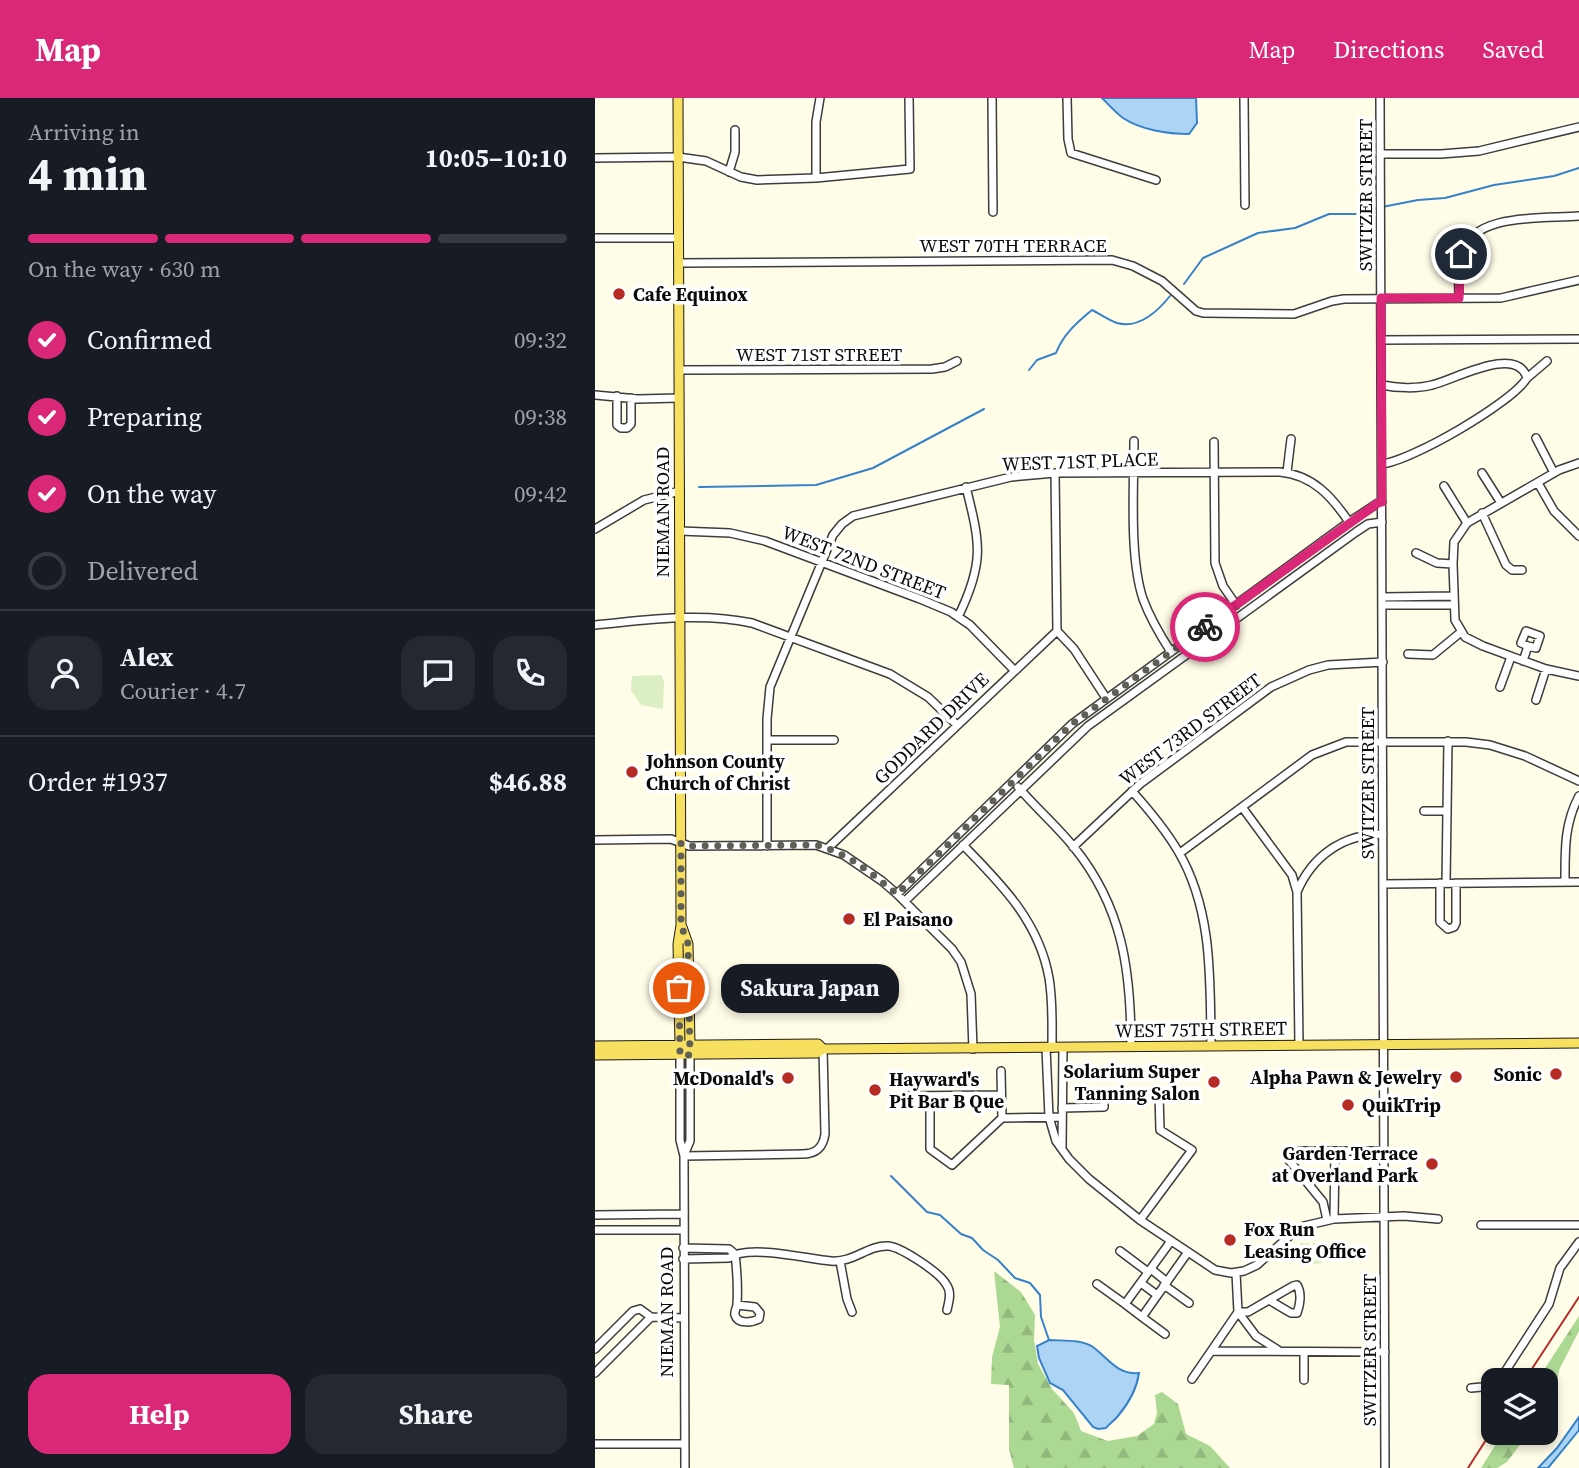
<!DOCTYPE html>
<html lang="en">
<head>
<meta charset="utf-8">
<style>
	:root { --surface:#171b24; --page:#242831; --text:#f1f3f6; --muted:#9ea1a6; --line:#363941; --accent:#db2777 }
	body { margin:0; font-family:"Source Serif 4",serif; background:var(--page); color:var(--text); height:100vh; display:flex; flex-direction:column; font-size:26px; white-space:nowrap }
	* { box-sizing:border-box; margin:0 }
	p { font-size:23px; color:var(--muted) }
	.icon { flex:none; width:38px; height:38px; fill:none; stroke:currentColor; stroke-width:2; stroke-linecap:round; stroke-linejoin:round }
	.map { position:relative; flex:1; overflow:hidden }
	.drawer { display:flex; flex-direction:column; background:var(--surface); width:595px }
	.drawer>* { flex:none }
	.buttons { position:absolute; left:886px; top:1270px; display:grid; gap:14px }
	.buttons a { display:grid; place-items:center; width:77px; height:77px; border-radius:14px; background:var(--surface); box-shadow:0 4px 10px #0003; font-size:35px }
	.pin { position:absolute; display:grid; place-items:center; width:60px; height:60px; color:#fff; margin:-30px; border:4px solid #fff; border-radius:50%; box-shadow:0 2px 7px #0007 }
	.courier { position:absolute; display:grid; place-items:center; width:70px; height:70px; margin:-35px; border:5px solid #db2777; border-radius:50%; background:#fff; color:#222; box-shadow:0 2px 9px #0007 }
	.bubble { position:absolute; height:49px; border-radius:21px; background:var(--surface); box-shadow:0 4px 10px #0003; font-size:23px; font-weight:700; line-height:49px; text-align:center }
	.headline em { font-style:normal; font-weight:700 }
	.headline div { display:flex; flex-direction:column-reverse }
	.headline { display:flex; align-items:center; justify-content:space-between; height:119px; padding:0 28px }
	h1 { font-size:46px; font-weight:700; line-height:52px }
	.bar { display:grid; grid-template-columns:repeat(4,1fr); gap:10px 7px; align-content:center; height:84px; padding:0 28px }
	.bar i { height:9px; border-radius:5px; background:var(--line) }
	.bar .on { background:var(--accent) }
	.bar p { grid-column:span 4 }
	.line { display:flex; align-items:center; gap:18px; padding:0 28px; border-top:2px solid var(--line) }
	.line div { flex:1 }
	.round { display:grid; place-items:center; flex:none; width:74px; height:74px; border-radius:21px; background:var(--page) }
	ol { padding:0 28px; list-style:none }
	li { display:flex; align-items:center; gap:21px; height:77px }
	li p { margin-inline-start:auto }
	li .icon { padding:7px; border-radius:50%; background:var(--accent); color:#fff; stroke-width:4 }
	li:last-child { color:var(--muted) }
	li i { width:38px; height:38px; border:4px solid var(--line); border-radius:50% }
	.action { display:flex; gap:14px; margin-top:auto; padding:14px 28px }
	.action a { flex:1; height:80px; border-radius:21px; background:var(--accent); color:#fff; font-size:28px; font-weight:700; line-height:80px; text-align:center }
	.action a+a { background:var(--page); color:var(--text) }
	header { display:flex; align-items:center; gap:42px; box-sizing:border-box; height:98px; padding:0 35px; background:var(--accent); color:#fff }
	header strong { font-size:33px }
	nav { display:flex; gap:38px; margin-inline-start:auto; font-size:24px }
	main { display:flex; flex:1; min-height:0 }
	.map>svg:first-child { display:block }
	.forest { fill:url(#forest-firs) }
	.pitch { fill:#dcefc4 }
	.water { fill:#add4f5; stroke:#3582ca; stroke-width:2 }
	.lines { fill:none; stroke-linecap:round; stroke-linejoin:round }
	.stream { stroke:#3582ca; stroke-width:2 }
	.minor-casing { stroke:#3d3d3d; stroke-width:10 }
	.major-casing { stroke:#1b1b1b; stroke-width:11 }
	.minor { stroke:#fff; stroke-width:7 }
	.major { stroke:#f7df5f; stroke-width:9 }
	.rail { stroke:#b72b25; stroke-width:2 }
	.done { stroke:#605f57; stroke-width:7; stroke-dasharray:0 12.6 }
	.route { stroke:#db2777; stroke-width:9 }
	.poi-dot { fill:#b72b25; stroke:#fff; stroke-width:2.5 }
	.labels { text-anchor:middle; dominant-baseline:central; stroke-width:7; stroke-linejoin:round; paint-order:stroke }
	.street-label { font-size:19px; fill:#0a0a0a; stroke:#fff }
	.poi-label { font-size:19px; font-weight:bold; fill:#0a0a0a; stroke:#fff; text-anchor:start }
</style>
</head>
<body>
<header>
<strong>Map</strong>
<nav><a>Map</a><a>Directions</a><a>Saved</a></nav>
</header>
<main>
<section class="drawer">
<div class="headline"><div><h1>4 min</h1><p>Arriving in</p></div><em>10:05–10:10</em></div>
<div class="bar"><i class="on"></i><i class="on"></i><i class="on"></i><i></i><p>On the way · 630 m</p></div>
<ol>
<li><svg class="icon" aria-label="check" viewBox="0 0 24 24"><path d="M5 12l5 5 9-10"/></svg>Confirmed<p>09:32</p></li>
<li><svg class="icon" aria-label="check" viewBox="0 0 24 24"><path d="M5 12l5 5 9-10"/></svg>Preparing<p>09:38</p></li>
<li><svg class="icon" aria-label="check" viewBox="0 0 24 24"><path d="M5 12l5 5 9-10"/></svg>On the way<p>09:42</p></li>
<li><i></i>Delivered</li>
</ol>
<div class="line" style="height:126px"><a class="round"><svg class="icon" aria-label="person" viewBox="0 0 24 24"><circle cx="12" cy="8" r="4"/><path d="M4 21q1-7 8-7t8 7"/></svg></a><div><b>Alex</b><p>Courier · 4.7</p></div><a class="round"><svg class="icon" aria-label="chat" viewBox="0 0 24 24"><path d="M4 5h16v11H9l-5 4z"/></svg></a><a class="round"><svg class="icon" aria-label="phone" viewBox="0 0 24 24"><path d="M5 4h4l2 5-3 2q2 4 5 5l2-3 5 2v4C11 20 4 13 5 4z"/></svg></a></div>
<div class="line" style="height:91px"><div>Order #1937</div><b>$46.88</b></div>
<div class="action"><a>Help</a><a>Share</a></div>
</section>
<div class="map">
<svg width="984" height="1370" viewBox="0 0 984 1370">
	<defs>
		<pattern id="forest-firs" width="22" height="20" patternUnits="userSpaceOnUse" patternTransform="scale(1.75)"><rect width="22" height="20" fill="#abd892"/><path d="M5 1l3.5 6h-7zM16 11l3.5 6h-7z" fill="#92b87d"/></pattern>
	</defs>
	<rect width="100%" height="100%" fill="#fffce7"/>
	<path class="forest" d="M399,1173L426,1194L440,1217L439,1242L443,1266L457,1291L479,1315L486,1333L513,1343L542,1338L559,1326L562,1315L560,1297L567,1294L583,1306L591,1336L615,1348L635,1370H419L414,1351V1287L396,1286L397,1259L405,1229Z
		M984,1218V1233L964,1272L960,1296L950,1310V1283L943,1281Z
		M908,1335H934L912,1364L902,1370H886Z"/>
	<path class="pitch" d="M66,577L69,583L68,611L46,607L36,592L37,578Z
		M705,1145H714L715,1166H705Z
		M718,1145H727V1165L718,1166Z"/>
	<path class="water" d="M507,0H601L602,25L594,36C573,36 546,32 528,20C520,14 513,6 507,0Z
		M454,1242C468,1243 486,1241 498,1249C513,1260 522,1277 544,1275C542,1290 533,1306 523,1318C519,1323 515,1325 511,1330L503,1331L498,1329L468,1292L455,1285L444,1260L442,1248Z
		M984,1319V1332L980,1337L953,1370H943L962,1350Z"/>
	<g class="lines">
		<path class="stream" d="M787,109L823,102L850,100L899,87L959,78L984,70
			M589,186L608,160L663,135L700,130L734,116H762L782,110
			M434,272L442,262L461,255C468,237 481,225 497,212C505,216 514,222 522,225C544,231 563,213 575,198
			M104,389L221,387L278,370L389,311
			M296,1078L332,1114L345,1117L366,1136L377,1140L388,1152L403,1162L420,1180L435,1185L445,1197L446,1219L454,1242"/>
		<g class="minor-casing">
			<path id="minor" d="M397,0L398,114
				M472,0L473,41L476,55L561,82
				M649,0L650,107
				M785,0L790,1370
				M785,56H846L884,53L984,29
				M0,60L83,59L111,63L146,79L162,82L221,80L315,71L314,0
				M134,74L140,54V32
				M221,80V24L225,0
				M0,140H83
				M83,165L517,162L538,168L567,183L601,213L608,215L699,216L737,203L749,201L906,200L984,182
				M864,200C864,185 862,170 866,156C878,114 949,121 984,118
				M786,242L984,241
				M84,272L337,271L350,269L362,263
				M932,280L952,263
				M787,287C801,290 822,291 837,287C859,282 922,246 932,280C917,305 816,363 787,366
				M0,297L43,301L84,300
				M22,298V327L26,330H32L36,326V300
				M941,340L959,375
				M539,343C539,388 534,459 548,501C555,520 565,537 576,554
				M619,344L620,465L628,488L641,507
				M984,365L964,372L872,425L859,444L858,466L860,522L870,539L888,548L951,571L984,578
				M692,374L696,341
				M460,375L462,533L479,551L511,600
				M887,375L906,405
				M943,385L959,413L984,438
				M849,388L872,425
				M887,415L911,467L917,472H927
				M0,431L49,402L85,393
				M85,433L135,435L170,443L325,501L356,514L375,527L419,572
				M821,455L842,465L858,466
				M788,499L858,498
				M788,507H858
				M363,519C390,464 385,445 371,389
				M0,527C53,522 104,514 157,525L295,576L333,599L362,627
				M813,556L838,557L866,534
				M928,563L933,548L941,550L945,538L931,533L926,545L933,548
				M905,589L916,559
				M941,602L951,571
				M172,642H239
				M423,689C440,709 461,727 478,748C528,809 536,873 536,949
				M537,693C554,712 570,731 583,753C618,812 615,882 616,948
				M647,709L697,777L702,794L704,947
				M829,713H852
				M0,742L76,741L94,748L221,747L249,757L287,783L302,796L357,851L366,864L376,896L378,951
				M368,747C406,786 444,823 454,880C458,903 457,927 457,950
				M172,748V621L175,589L238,437L247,426L258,418L416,379L460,375L685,374C718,377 737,399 754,424
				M478,749L545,686L676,589L714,572L733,567L788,564
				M233,750L462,533
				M585,755L717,657L751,644H871L895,647L930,658L984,683
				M970,784C970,753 969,726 984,698
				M845,785V824L853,831L859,829L861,825V785
				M851,785L853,643
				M788,786L984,784
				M702,794C717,758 748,736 788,736
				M302,796L477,626L754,424L783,405L787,404
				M310,803L493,628L761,434L773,426L787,424
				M451,950L454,1019L461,1043L474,1061L494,1081L545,1122L620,1172L636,1175L649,1173L662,1167L699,1134L709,1128L739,1121L809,1118L843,1121
				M85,951V1042L89,1058L90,1370
				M406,973L407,1020
				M308,998L406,997
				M335,998V1051L357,1067L407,1020L467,1019
				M467,1010L509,1009V997L564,996L565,1032L597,1052L545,1122
				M467,1049L468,950
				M89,1057L95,1043V951
				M89,1058L207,1056C221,1056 228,1050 230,1036L228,951
				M0,1117L88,1116
				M739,1121L740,1054
				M732,1122L728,1104L693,1061L705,1053H788
				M886,1127H984
				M0,1132H88
				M576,1143L530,1206L547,1219L593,1154
				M88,1150L134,1151L140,1156
				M525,1153L553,1174
				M140,1156C142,1173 143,1190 142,1206C142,1210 139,1213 140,1217C143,1227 158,1224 164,1221L165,1215L160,1209L142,1207
				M88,1161L134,1160C153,1146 212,1161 236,1163C258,1165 273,1147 293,1148C306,1149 344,1174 351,1186C357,1194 354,1203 352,1212
				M245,1163L252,1201L257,1214
				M556,1171L572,1184
				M641,1175L643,1214
				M546,1185L562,1197
				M502,1186L530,1206
				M569,1187L594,1205
				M643,1214H653L698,1188L702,1187C707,1195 705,1207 702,1215H696L674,1202
				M643,1214L661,1238L683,1252
				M547,1219L570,1236
				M0,1251L38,1213L45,1211L56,1219L89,1220
				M618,1253L790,1254
				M709,1254V1282
				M0,1275L56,1219
				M597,1281L643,1214
				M904,1283L954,1206L965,1170L984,1144
				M876,1290L898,1288
				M0,1346H90"/>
		</g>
		<g class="major-casing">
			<path id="major" d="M83,0L86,827L83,846L85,947
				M87,829L93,846L95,946
				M0,948L223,946L228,951
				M0,957L222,955L228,951L984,945"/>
		</g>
		<use href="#minor" class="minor"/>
		<use href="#major" class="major"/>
		<path class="rail" d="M929,1283L984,1199
			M873,1370L898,1331"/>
	</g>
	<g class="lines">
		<path class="done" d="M84,890L85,957H95L93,846L86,827V745L94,748L221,747C252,754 277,776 302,796L477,626L610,529"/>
		<path class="route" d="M610,529L783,405L787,404L786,200H864L866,156"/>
	</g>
	<g class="poi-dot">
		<circle cx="24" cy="196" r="7"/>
		<circle cx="37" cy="674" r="7"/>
		<circle cx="254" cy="821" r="7"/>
		<circle cx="961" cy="976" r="7"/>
		<circle cx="861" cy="979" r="7"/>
		<circle cx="193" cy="980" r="7"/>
		<circle cx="619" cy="984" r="7"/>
		<circle cx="280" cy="992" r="7"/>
		<circle cx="753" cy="1007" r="7"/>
		<circle cx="837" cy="1066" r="7"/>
		<circle cx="635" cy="1142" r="7"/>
	</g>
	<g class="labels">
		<g class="street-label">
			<text transform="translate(770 97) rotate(-90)">SWITZER STREET</text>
			<text x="418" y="147">WEST 70TH TERRACE</text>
			<text x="224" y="256">WEST 71ST STREET</text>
			<text transform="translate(485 363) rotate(-2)">WEST 71ST PLACE</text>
			<text transform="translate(67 414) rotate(-90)">NIEMAN ROAD</text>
			<text transform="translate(269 464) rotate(21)">WEST 72ND STREET</text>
			<text transform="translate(336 630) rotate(-44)">GODDARD DRIVE</text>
			<text transform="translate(595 631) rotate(-37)">WEST 73RD STREET</text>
			<text transform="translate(772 685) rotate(-90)">SWITZER STREET</text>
			<text transform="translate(606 931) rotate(-1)">WEST 75TH STREET</text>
			<text transform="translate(71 1214) rotate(-90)">NIEMAN ROAD</text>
			<text transform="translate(774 1252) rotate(-90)">SWITZER STREET</text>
		</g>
		<g class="poi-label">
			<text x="38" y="196">Cafe Equinox</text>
			<text x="51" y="663">Johnson County<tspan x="51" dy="22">Church of Christ</tspan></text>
			<text x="268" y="821">El Paisano</text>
			<text x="605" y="973" text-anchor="end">Solarium Super<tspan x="605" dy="22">Tanning Salon</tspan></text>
			<text x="947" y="976" text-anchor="end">Sonic</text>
			<text x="847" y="979" text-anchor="end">Alpha Pawn &amp; Jewelry</text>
			<text x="179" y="980" text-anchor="end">McDonald's</text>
			<text x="294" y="981">Hayward's<tspan x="294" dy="22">Pit Bar B Que</tspan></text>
			<text x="767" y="1007">QuikTrip</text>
			<text x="823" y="1055" text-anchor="end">Garden Terrace<tspan x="823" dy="22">at Overland Park</tspan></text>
			<text x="649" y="1131">Fox Run<tspan x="649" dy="22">Leasing Office</tspan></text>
		</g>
	</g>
</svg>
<div class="buttons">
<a><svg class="icon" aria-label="layers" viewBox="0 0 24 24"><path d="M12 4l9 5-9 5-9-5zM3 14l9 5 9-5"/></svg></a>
</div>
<div class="pin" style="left:84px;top:890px;background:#ea580c"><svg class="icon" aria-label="bag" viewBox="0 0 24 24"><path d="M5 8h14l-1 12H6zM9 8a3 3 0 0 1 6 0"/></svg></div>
<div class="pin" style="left:866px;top:156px;background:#1f2937"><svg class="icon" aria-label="home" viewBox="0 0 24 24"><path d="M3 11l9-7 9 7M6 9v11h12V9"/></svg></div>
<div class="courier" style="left:610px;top:529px"><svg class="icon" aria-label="bike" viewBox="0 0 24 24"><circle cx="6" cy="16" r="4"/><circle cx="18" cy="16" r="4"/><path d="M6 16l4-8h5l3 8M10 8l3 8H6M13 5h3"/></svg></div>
<div class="bubble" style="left:126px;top:866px;width:178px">Sakura Japan</div>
</div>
</main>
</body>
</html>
